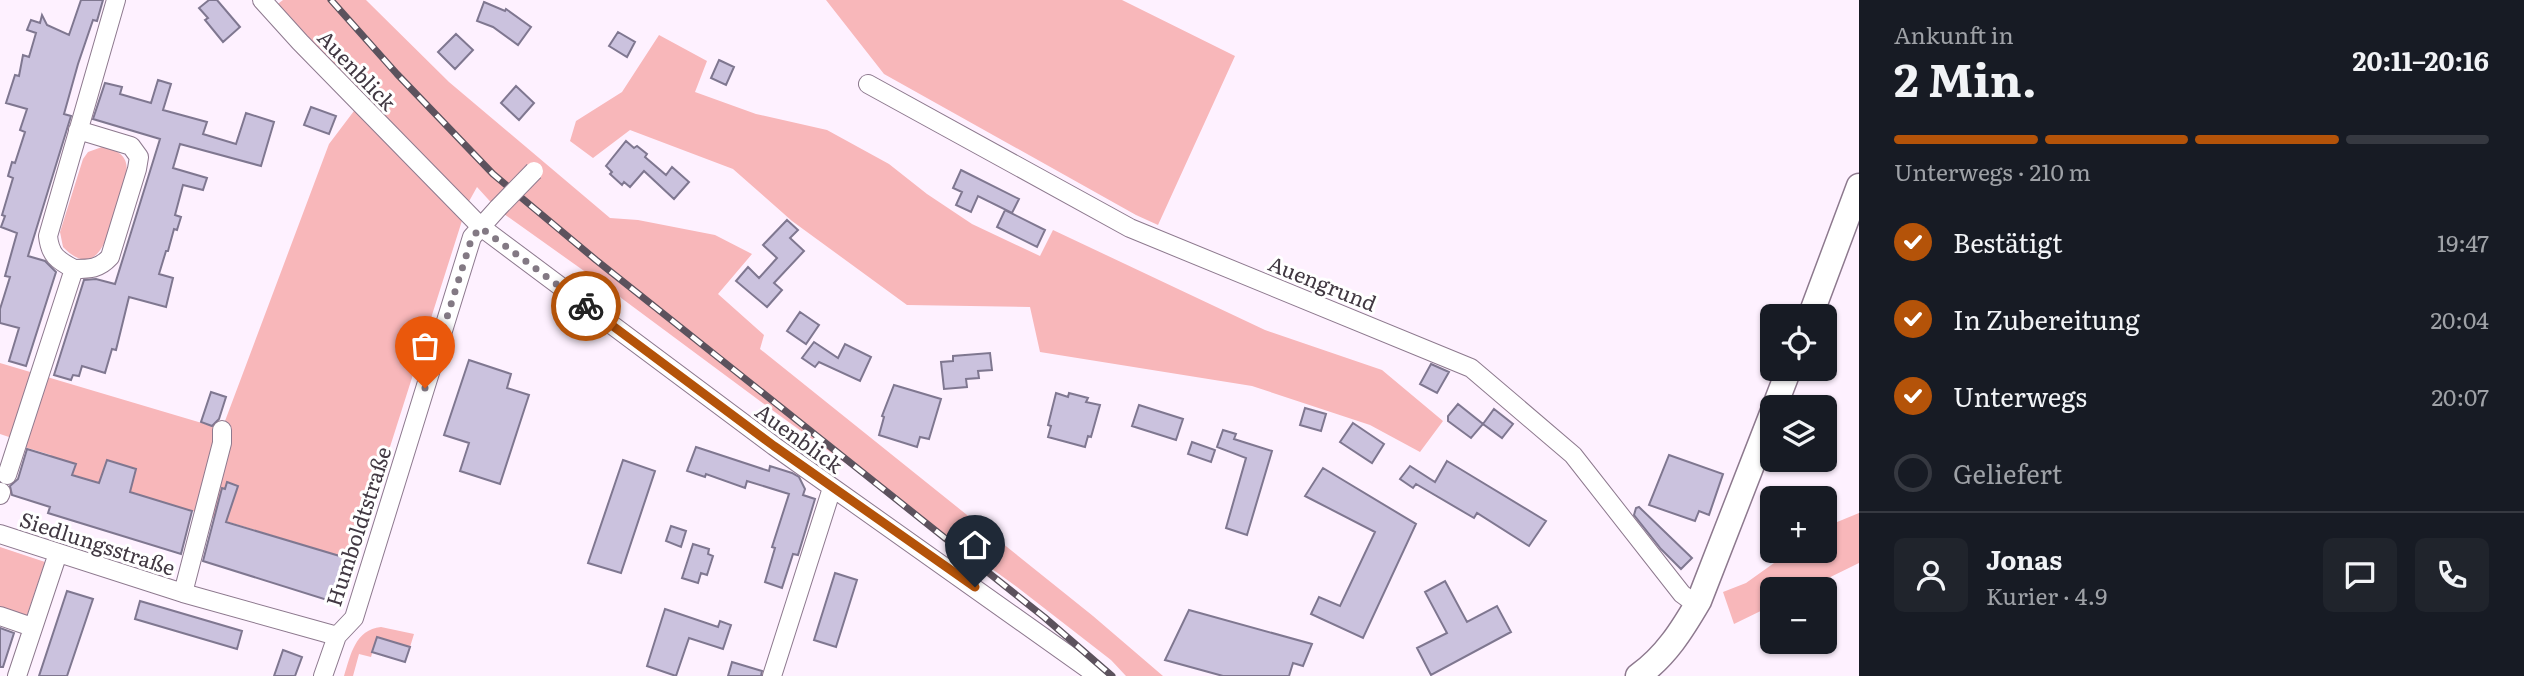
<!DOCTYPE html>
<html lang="de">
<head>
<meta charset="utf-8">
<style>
	:root { --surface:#171b24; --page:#20242c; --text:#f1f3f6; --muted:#9ea1a6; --line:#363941; --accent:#b45309 }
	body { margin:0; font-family:Literata,serif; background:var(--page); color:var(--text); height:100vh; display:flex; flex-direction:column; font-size:26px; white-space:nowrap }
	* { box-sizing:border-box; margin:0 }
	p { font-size:23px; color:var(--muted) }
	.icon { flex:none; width:38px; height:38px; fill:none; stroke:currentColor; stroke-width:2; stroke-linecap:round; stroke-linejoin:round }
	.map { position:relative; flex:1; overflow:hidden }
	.drawer { display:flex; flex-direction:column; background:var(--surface); width:665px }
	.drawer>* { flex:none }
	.controls { position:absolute; left:1760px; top:304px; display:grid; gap:14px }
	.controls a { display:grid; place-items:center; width:77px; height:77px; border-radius:10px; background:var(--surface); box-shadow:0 2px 5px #0004; font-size:35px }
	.pin { position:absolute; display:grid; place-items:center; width:60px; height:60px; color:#fff; margin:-72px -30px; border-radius:50% 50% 50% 0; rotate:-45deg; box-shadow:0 0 7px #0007 }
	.pin .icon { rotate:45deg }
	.courier { position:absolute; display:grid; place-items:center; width:70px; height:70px; margin:-35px; border:5px solid #b45309; border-radius:50%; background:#fff; color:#222; box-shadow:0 2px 9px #0007 }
	.summary em { font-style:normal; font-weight:700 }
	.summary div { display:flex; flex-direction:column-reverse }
	.summary { display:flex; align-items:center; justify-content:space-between; height:119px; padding:0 35px }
	h1 { font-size:46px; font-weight:700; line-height:52px }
	.bar { display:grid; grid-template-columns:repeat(4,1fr); gap:10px 7px; align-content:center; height:84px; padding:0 35px }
	.bar i { height:9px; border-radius:5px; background:var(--line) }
	.bar .on { background:var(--accent) }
	.bar p { grid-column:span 4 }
	.line { display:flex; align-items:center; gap:18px; padding:0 35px; border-top:2px solid var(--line) }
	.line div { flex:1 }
	.round { display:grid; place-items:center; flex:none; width:74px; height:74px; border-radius:10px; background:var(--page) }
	ol { padding:0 35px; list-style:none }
	li { display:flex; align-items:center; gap:21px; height:77px }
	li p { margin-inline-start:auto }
	li .icon { padding:7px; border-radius:50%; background:var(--accent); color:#fff; stroke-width:4 }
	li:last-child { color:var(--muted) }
	li i { width:38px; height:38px; border:4px solid var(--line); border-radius:50% }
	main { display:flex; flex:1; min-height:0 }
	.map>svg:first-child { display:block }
	.green { fill:#f8b7ba }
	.building { fill:#cbc2de; stroke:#7f7790; stroke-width:2 }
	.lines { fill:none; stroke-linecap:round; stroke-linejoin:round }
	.street-casing { stroke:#8d798e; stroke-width:20 }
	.secondary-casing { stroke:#8d798e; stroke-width:27 }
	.street { stroke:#fff; stroke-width:18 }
	.secondary { stroke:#fff; stroke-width:24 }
	.rail-casing { stroke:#5c525d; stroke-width:7 }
	.rail { stroke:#fff; stroke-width:4.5; stroke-dasharray:13; stroke-linecap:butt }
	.street-bridge-casing { stroke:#8d798e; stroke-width:20; stroke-linecap:butt }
	.street-bridge { stroke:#fff; stroke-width:18 }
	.done { stroke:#837984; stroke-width:7; stroke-dasharray:0 12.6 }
	.route { stroke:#b45309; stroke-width:9 }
	.labels { text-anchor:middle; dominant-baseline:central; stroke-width:6; stroke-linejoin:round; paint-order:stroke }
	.street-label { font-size:21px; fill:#413842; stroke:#fff }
</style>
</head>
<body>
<main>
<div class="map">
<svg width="1859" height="676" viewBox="0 0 1859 676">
	<rect width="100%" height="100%" fill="#fef1ff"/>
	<path class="green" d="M283,0H366L449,82L610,218L638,220L715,235L752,254L718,294L764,335L760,349L1093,616L1163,676H1126L1111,660L1017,587L779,415L601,283L497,209L477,187L467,205L354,560L51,468V455L21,446L9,437L0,434V363L222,429L329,144L357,107L298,54L267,12Z
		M826,0H1122L1235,56L1158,225L1136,215L884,74Z
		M659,35L707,61L695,92L756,114L827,130L889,164L927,194L972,224L1040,256L1053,230L1265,330L1382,370L1443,421L1420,452L1370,425L1252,386L1040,352L1030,307L907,305L792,221L733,169L630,130L593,158L570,141L576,121L622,92Z
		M102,147C111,149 121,151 125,160C131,174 120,195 116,208C109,233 98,283 63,247L60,232L83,159L88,152Z
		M1859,513V563L1804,590H1773V605L1734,624L1723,592L1746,583L1791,551H1825V527Z
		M0,547L45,562L25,621L0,613Z
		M381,627L414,634L410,647L377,637L371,657L359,654L353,676H344C351,654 355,630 381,627Z"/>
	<path class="building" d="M81,0H103L97,21L93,20L78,64L64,114L71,116L28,256L45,261L56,272L26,366L9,361L19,328L0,323V309L10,277L5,276L17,233L1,227L5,216L2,215L13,178L8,176L12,162L15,163L25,132L20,130L27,109L6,103L15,75L19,76L23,55L29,57L36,33L27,30L31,20L40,23L42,15L47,25L69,35Z
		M209,0H217L240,27L223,42L205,20L208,18L199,8Z
		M484,2L505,11L506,9L531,27L518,45L493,27L477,21Z
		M618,32L635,42L627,57L609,46Z
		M456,34L473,50L455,69L438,52Z
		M719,60L734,67L726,85L711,78Z
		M158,80L171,84L163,110L207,122L203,134L236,144L246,113L274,122L261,166L180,144L173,168L207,178L203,190L183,185L175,215L181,217L177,230L174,229L168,251H166L159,274L173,278L166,307L129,297L116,350L112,349L105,373L82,366L79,376L73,375L71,380L54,375L84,280L96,279L115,284L160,139L93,119L105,83L122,87L120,94L151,103Z
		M516,86L534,103L519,120L501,103Z
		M311,107L336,116L329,134L304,125Z
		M626,141L634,148L637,146L647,154L645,157L666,175L672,167L689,182L674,199L644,171L630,187L624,182L622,185L610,174L612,172L606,166Z
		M961,170L1019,199L1012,213L978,196L971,212L956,205L962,192L953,188Z
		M1005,210L1045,230L1037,247L997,227Z
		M787,220L798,230L790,238L804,251L774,283L782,290L767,307L736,281L748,267L759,278L777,258L763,245Z
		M800,312L819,325L806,344L787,331Z
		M814,342L838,358L845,344L871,357L860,381L819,362L815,367L802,358Z
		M990,353L992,370L978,371L979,378L966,379L967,387L944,389L941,362L953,361V356Z
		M469,360L511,374L507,388L529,395L500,484L460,471L469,443L444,435Z
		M1431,364L1449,372L1437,393L1420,384Z
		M894,385L941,399L929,439L920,437L917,447L879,435L884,417L882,416Z
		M211,392L226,397L219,419L212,426L201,422Z
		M1056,393L1068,397L1069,393L1088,398L1086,402L1100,405L1091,437L1088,436L1085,447L1048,437L1051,426L1048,425Z
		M1458,404L1483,424L1471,438L1448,421V416Z
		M1139,405L1183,419L1176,440L1132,426Z
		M1305,408L1326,414L1321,431L1300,425Z
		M1494,409L1513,424L1502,438L1483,424Z
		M1353,423L1384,444L1372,463L1340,442Z
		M1223,430L1236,434L1234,439L1272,451L1247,535L1226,528L1246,458L1217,447Z
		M1192,442L1215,450L1211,462L1188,454Z
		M696,447L769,471L770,466L792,473L799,477L805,489L803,495L815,499L798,555L793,554L782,588L765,582L775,548L772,547L789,494L747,481L745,488L706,474L705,477L687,471Z
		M27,449L76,464L72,475L99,483L107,460L136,469L130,492L192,511L181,554L48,513L50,507L12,495L10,486L18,479Z
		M1669,455L1723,474L1709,515L1699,511L1695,521L1649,505Z
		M623,460L655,471L621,573L588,563Z
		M1447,461L1546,521L1529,546L1477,513L1474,518L1416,484L1413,488L1400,479L1410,466L1435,482Z
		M1323,468L1416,524L1363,638L1311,614L1319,597L1340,606L1375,532L1305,496Z
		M227,482L238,486L226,522L353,560L340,604L203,561L222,488L225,489Z
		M1639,507L1692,558L1681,569L1661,549L1634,515L1636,508Z
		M671,526L686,531L681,547L666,541Z
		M693,544L709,549L708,554L713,556L707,575L701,573L698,583L682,578Z
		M835,573L857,580L836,647L814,640Z
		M1445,581L1467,622L1497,606L1511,632L1431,675L1417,648L1447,633L1425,592Z
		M67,591L93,599L67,676H39Z
		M140,601L242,631L237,649L135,619Z
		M665,609L718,627L720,621L731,625L723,649L689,638L676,676L647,666Z
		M1189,610L1312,644L1303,666L1293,663L1289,676H1223L1165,660Z
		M0,628L14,633L3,667H0Z
		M377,637L410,647L405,662L372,652Z
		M283,650L302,657L295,676H274Z
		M732,662L762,671L761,676H728Z"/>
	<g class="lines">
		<g class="street-casing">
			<path id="street" d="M262,0L300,42L481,227L774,446L1098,676
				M868,84L1130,228L1471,368L1573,455L1682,594L1697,605
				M74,269C57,260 50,255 48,236L116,0
				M7,475L74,269C90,269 99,269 110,257L137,169L139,157L131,146L78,130
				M0,495L1,492
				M0,534L183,593L337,636
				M183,593L222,443V430
				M0,616L32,627
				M17,676L58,553
				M323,676L337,636L354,618L472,237L498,208
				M772,676L832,488"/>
		</g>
		<g class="secondary-casing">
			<path id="secondary" d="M1810,317L1859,186
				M1774,408L1789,369
				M1638,676C1666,656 1682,630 1699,601L1773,411"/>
		</g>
		<use href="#street" class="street"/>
		<use href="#secondary" class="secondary"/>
		<g class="rail-casing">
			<path id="rail" d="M331,0L397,74L493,174L596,260L1044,617L1112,676"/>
		</g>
		<use href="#rail" class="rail"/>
		<g class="street-bridge-casing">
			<path id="street-bridge" d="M498,208L534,171"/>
		</g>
		<use href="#street-bridge" class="street-bridge"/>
	</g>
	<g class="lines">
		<path class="done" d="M425,388L472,237L481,228L586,306"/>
		<path class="route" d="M586,306L774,446L975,587"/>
	</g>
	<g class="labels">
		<g class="street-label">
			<text transform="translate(358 69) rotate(46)">Auenblick</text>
			<text transform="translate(1323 282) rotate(22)">Auengrund</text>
			<text transform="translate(800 437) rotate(36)">Auenblick</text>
			<text transform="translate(357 526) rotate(-72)">Humboldtstraße</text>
			<text transform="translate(98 542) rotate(18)">Siedlungsstraße</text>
		</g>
	</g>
</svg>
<div class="controls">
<a><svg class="icon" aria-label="locate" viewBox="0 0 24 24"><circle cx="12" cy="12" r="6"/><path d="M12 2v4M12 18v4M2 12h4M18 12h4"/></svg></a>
<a><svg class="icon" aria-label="layers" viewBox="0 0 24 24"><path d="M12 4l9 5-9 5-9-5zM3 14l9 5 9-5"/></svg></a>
<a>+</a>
<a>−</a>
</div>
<div class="pin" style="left:425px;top:388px;background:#ea580c"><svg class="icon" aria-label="bag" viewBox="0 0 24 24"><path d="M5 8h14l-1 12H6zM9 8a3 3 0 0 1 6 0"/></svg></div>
<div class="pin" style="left:975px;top:587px;background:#1f2937"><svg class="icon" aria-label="home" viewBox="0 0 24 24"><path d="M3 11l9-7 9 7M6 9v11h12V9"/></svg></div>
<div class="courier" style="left:586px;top:306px"><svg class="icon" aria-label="bike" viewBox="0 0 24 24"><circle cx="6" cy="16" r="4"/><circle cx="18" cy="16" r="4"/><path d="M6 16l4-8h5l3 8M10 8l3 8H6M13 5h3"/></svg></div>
</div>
<section class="drawer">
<div class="summary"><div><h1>2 Min.</h1><p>Ankunft in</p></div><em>20:11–20:16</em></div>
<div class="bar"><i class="on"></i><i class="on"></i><i class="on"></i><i></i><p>Unterwegs · 210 m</p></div>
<ol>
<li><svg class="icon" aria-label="check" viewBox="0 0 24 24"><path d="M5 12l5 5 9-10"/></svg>Bestätigt<p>19:47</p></li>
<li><svg class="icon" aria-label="check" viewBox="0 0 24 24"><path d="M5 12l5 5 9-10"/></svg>In Zubereitung<p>20:04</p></li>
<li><svg class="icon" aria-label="check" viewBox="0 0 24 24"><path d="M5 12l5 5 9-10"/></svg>Unterwegs<p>20:07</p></li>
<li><i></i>Geliefert</li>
</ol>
<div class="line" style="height:126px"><a class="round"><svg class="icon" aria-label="person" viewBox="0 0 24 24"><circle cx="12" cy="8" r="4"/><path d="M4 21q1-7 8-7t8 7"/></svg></a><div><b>Jonas</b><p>Kurier · 4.9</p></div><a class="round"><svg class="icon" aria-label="chat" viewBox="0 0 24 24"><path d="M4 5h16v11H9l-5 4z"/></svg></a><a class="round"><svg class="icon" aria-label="phone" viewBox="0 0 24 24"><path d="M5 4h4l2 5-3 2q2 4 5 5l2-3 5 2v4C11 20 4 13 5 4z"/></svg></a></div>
</section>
</main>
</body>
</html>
